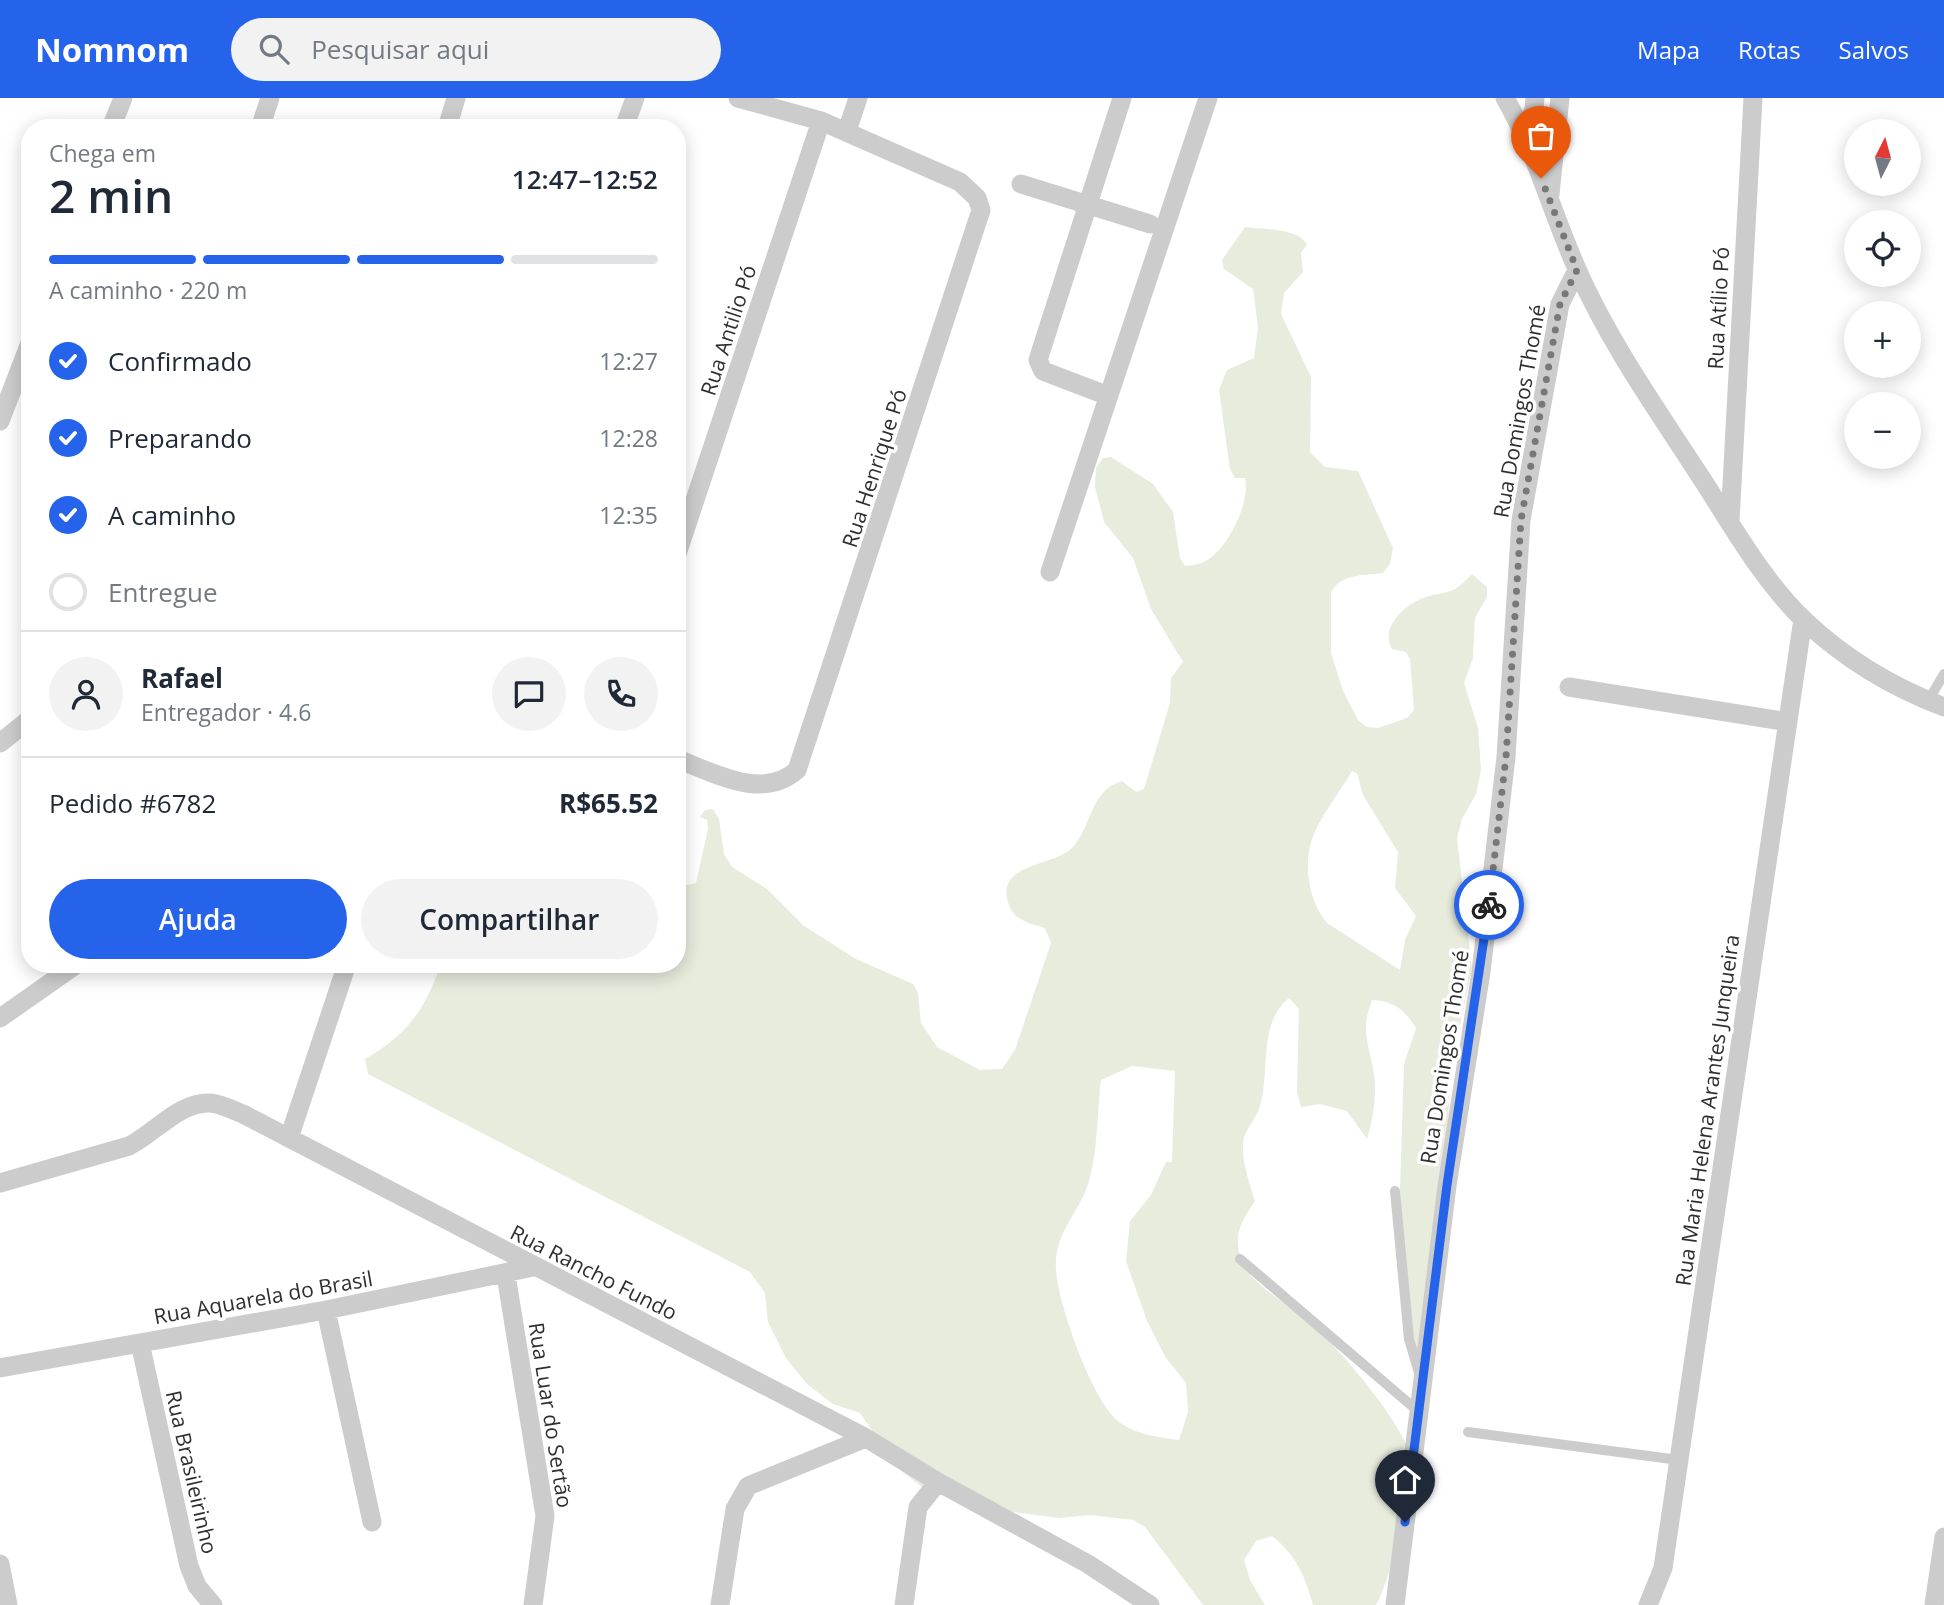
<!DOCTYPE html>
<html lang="pt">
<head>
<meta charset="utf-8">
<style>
	:root { --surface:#fff; --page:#f2f2f3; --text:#1f2937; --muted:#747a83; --line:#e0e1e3; --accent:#2563eb }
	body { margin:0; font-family:"Open Sans",sans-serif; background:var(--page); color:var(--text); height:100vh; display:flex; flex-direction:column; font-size:26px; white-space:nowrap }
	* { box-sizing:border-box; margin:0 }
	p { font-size:23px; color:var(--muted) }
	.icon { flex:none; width:38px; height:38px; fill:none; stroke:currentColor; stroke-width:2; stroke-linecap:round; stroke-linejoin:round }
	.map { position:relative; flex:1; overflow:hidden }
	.side { position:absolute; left:21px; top:21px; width:665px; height:854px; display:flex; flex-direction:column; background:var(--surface); border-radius:28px; box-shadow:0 4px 18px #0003 }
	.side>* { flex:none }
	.needle { width:46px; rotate:6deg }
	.tools { position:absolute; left:1844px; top:21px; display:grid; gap:14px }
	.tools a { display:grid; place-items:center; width:77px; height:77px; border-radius:50%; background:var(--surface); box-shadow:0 4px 18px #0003; font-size:35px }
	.pin { position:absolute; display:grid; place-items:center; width:60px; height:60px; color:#fff; margin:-72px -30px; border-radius:50% 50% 50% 0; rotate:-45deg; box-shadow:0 0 7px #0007 }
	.pin .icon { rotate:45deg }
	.courier { position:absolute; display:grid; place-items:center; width:70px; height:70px; margin:-35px; border:5px solid #2563eb; border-radius:50%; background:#fff; color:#222; box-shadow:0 2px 9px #0007 }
	.headline em { font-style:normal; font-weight:600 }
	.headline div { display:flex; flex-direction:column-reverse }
	.headline { display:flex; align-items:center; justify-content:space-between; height:119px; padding:0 28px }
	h1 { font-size:46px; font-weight:600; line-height:52px }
	.bar { display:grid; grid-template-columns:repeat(4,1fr); gap:10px 7px; align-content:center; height:84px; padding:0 28px }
	.bar i { height:9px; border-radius:5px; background:var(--line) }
	.bar .active { background:var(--accent) }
	.bar p { grid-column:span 4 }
	.line { display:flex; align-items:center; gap:18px; padding:0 28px; border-top:2px solid var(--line) }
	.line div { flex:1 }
	.round { display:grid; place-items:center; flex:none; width:74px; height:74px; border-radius:37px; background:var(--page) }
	ol { padding:0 28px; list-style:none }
	li { display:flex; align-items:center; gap:21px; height:77px }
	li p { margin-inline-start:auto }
	li .icon { padding:7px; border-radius:50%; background:var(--accent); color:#fff; stroke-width:4 }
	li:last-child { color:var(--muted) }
	li i { width:38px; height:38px; border:4px solid var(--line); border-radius:50% }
	.primary-button { display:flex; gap:14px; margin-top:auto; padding:14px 28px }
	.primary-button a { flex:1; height:80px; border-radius:42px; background:var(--accent); color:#fff; font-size:28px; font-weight:600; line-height:80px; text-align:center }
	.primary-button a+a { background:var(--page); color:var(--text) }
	header { display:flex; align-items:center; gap:42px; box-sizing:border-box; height:98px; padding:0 35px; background:var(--accent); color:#fff }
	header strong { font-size:33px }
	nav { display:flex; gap:38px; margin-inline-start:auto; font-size:24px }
	.search { width:490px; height:63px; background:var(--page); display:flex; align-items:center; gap:18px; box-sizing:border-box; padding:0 24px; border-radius:38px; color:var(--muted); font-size:26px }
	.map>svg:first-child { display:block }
	.green { fill:#e7ecdd; fill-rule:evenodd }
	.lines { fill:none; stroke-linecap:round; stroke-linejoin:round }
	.service { stroke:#ccc; stroke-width:10 }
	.minor { stroke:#ccc; stroke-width:19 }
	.done { stroke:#787878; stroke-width:7; stroke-dasharray:0 12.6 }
	.route { stroke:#2563eb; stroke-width:9 }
	.labels { text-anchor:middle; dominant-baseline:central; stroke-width:7; stroke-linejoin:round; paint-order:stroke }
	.street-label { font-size:21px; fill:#2f2f2f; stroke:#fff }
</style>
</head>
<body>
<header>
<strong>Nomnom</strong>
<div class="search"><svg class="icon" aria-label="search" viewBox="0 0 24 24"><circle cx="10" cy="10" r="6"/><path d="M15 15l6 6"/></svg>Pesquisar aqui</div>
<nav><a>Mapa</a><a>Rotas</a><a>Salvos</a></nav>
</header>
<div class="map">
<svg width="1944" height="1507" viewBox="0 0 1944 1507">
	<rect width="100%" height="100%" fill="#fff"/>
	<path class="green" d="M1245,129C1264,132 1296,129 1307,146L1301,155L1303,174L1284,195L1281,216L1311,279L1310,354L1325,369L1358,373L1393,450L1390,466L1383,475C1364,478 1340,475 1331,495V555L1343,593L1358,622L1367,629L1378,630L1407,620L1414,612L1410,561L1406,554L1392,551C1380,530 1403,508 1423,500C1433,496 1445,496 1455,491C1461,487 1467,481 1472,476L1487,489V499L1475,520L1473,560L1464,585L1478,630L1481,672L1476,696L1462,721L1457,740L1472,871L1451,969L1446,1063L1417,1259L1406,1187L1400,1092L1404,966L1416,930C1405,912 1394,903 1372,902C1360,934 1369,944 1374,976C1377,997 1373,1021 1367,1041L1347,1013L1320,1006L1301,1009L1297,994L1299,911L1289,900C1257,925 1271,977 1259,1011C1255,1022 1244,1033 1243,1045C1242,1065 1249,1084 1255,1103C1241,1124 1233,1136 1241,1162C1246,1182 1291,1209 1307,1223C1335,1244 1412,1334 1413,1368C1415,1391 1388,1487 1376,1507H1313C1305,1478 1296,1457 1272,1438L1256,1443L1244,1462L1250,1482L1265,1507H1203L1145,1429L1133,1422L1090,1417L1060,1420L981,1410L926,1392L900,1372L860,1315L833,1306L807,1286L786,1260L768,1224L765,1195L750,1174L368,976L365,961C408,936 424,913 441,866H677V784L688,787L696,785L708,731L707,722L700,719L705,712L713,711L719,721L724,756L732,769L767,791L804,828L856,861L913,886L918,895L921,925L937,949L980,972L1002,971L1015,952L1051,845L1045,830C1028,825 1013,822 1008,804C996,765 1055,768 1072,750C1092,729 1090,692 1122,683L1136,694L1144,691L1170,605L1171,580L1183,564L1151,511L1133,460L1104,424L1095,389L1096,370L1103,360L1111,359L1153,386L1173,414L1180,460L1185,468C1190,467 1196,467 1201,465C1226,457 1251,404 1245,380H1235L1230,371L1219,292L1227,272L1254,260L1258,229L1253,191L1224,171L1222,162ZM1352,673L1357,675L1363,697L1398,754L1395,790L1416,818L1405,842L1400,872L1327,825C1309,804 1303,768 1312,741C1320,718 1340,694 1352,673ZM1132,968L1175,973L1172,1064H1166L1151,1097L1130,1123L1126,1163L1147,1223L1166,1260L1186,1285L1188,1314L1179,1342C1157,1339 1136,1337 1118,1323C1092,1302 1058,1206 1056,1172C1053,1135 1080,1115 1089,1083C1098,1052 1097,1014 1101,982Z"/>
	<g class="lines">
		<path class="service" d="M1928,603L1944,576
			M1395,1093L1409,1241L1419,1275
			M1240,1161L1419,1314
			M1468,1334L1679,1362"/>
		<path class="minor" d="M1505,0C1536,54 1552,115 1577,171C1610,246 1658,313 1702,381C1733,429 1763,483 1805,523C1845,561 1892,589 1944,609
			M111,30L123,0
			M260,30L270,0
			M447,30L456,0
			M624,30L635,0
			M847,33L858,0
			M1524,37L1534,11L1535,0
			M1021,86L1150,126
			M1550,96L1560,0
			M1098,294L1043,273L1038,262L1122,0
			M0,323L30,245
			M1730,423L1753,0
			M677,456L821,23
			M1050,474L1208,0
			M1569,589L1788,624
			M0,645L30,621
			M677,661C715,675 762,703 797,672L981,112L977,100L960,84L821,23L738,0
			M0,920L77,866
			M289,1040L347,866
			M0,1085L129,1048C155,1035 180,1003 211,1005C221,1006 233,1012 243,1016L866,1340L938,1384L1088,1466L1150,1507
			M506,1177L545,1418L533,1507
			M326,1212L372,1424
			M140,1245L189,1468L197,1488L213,1507
			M0,1270L326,1212L533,1169
			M0,1466L8,1507
			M720,1507L735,1411L748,1388L866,1340
			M904,1507L918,1409L938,1384
			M1395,1507L1447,1088L1481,874L1506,659L1521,422L1560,206L1577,172
			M1648,1507L1663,1470L1803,521
			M1934,1507L1944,1439"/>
	</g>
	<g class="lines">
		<path class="done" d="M1489,807L1506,659L1521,422L1560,206L1577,172L1541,80"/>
		<path class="route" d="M1405,1424L1447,1087L1489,807"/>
	</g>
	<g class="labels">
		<g class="street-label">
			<text transform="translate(1718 210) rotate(-87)">Rua Atílio Pó</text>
			<text transform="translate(728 232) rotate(-72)">Rua Antilio Pó</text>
			<text transform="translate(1519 313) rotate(-80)">Rua Domingos Thomé</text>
			<text transform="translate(874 370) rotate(-72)">Rua Henrique Pó</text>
			<text transform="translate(1444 959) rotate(-81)">Rua Domingos Thomé</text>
			<text transform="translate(1707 1012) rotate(-82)">Rua Maria Helena Arantes Junqueira</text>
			<text transform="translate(594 1174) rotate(27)">Rua Rancho Fundo</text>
			<text transform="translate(263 1199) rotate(-10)">Rua Aquarela do Brasil</text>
			<text transform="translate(551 1317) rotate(81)">Rua Luar do Sertão</text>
			<text transform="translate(192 1374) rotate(77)">Rua Brasileirinho</text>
		</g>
	</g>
</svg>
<div class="tools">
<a><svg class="needle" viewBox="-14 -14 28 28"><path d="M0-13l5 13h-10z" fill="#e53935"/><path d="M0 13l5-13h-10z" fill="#747a83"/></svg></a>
<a><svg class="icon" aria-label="locate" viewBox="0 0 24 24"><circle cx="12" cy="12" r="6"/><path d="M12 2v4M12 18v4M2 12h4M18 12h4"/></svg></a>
<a>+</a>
<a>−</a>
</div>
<div class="pin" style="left:1541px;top:80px;background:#ea580c"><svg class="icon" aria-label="bag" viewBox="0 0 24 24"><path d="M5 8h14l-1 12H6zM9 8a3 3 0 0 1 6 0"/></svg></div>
<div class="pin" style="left:1405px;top:1424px;background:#1f2937"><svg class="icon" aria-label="home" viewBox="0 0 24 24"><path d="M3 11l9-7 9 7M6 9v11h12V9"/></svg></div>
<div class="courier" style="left:1489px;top:807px"><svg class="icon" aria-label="bike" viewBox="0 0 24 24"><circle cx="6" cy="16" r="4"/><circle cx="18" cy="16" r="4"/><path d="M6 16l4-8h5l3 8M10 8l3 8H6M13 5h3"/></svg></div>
<section class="side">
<div class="headline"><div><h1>2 min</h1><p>Chega em</p></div><em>12:47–12:52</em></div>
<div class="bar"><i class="active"></i><i class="active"></i><i class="active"></i><i></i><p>A caminho · 220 m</p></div>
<ol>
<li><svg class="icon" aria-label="check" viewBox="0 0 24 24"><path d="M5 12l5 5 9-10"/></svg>Confirmado<p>12:27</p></li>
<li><svg class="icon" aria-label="check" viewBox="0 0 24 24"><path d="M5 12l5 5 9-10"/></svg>Preparando<p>12:28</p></li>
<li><svg class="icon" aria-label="check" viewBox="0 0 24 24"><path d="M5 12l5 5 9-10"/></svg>A caminho<p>12:35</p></li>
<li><i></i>Entregue</li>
</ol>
<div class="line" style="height:126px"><a class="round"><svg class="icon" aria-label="person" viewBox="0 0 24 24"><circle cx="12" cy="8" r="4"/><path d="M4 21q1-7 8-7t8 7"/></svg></a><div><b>Rafael</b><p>Entregador · 4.6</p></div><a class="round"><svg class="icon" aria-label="chat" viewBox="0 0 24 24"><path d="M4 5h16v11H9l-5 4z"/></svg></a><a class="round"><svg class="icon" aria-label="phone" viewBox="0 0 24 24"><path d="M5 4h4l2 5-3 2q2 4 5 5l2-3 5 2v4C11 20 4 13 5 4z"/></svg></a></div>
<div class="line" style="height:91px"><div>Pedido #6782</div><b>R$65.52</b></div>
<div class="primary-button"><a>Ajuda</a><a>Compartilhar</a></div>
</section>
</div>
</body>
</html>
